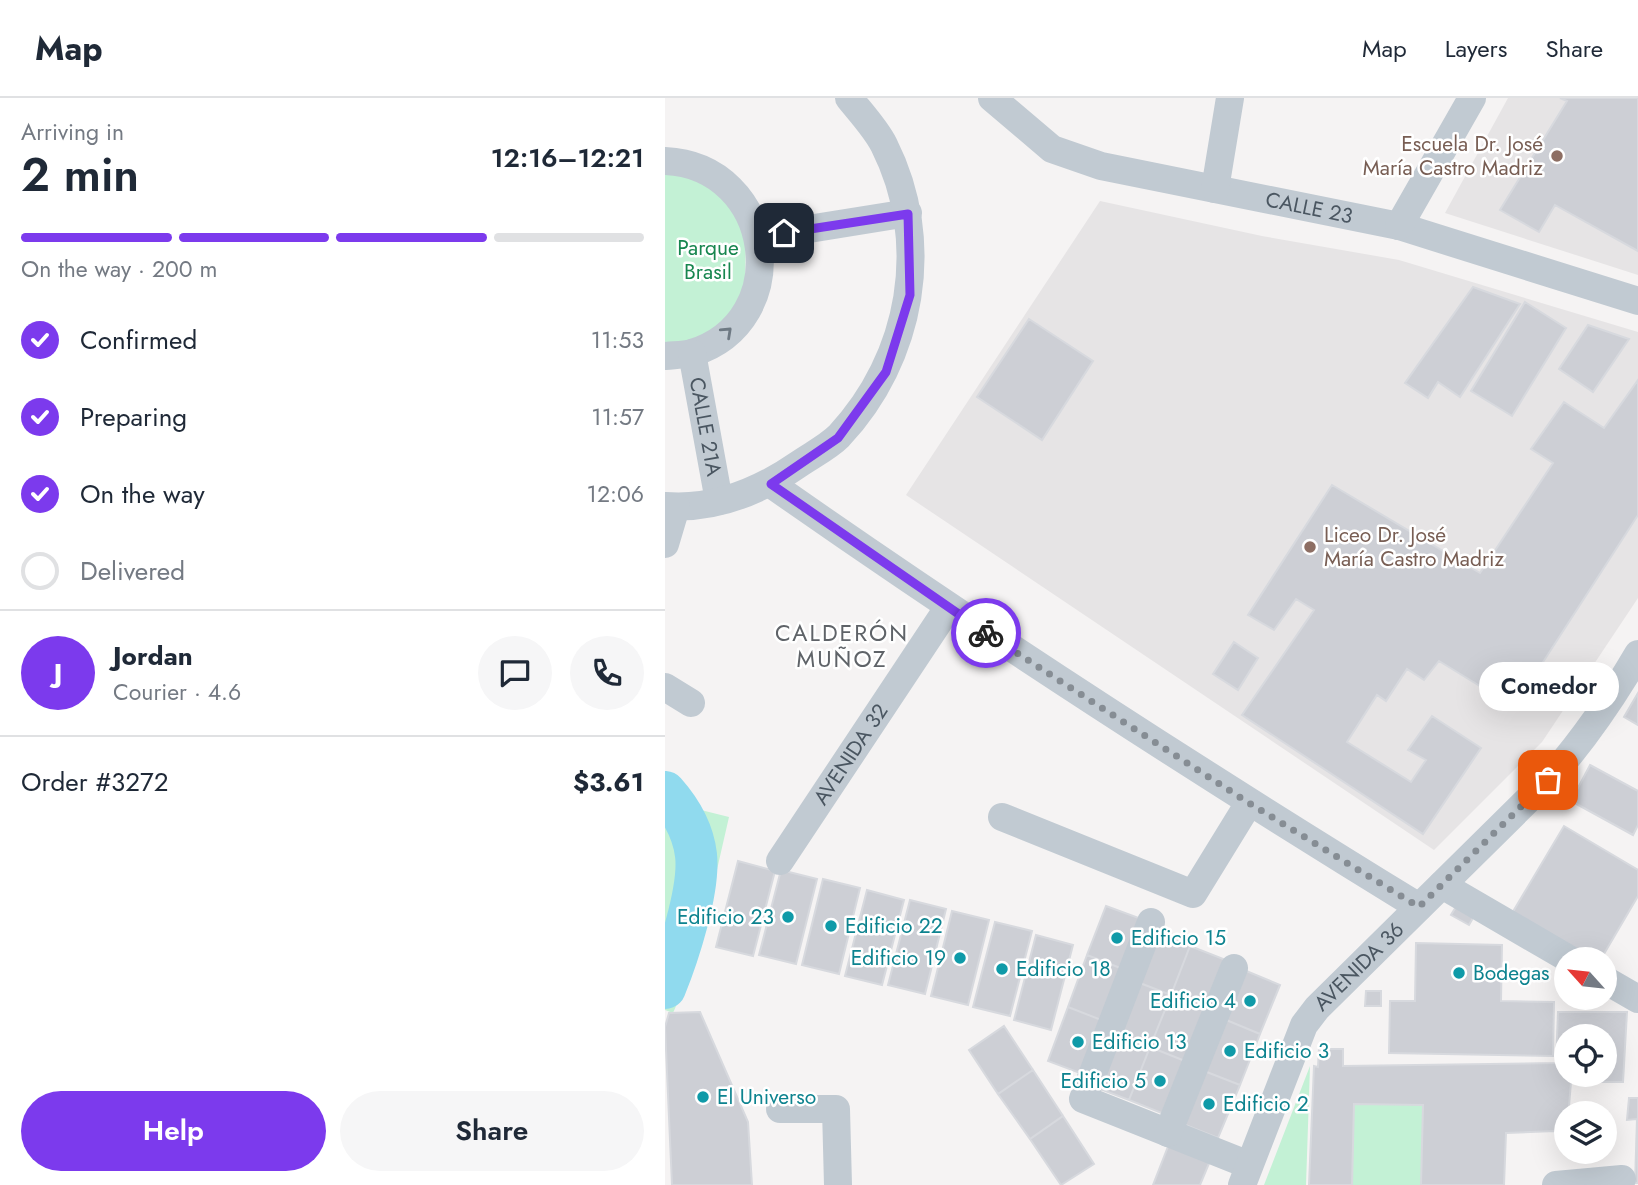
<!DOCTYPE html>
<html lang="en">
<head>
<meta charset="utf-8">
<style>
	:root { --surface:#fff; --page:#f6f6f7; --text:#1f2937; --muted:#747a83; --line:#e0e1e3; --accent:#7c3aed }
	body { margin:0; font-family:Jost,sans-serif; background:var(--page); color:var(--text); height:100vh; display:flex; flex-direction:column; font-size:26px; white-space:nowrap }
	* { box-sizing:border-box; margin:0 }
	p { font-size:23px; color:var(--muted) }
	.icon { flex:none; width:38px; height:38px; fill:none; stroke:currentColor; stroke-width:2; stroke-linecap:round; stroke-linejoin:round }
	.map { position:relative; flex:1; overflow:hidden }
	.panel { display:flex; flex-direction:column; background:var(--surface); width:665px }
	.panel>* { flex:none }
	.needle { width:46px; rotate:297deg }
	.fabs { position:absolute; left:889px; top:849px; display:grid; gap:14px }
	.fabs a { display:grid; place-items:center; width:63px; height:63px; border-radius:50%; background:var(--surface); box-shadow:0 7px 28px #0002; font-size:35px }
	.pin { position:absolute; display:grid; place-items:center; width:60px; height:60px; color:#fff; margin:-30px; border-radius:14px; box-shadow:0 4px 10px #0006 }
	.courier { position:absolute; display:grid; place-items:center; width:70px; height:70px; margin:-35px; border:5px solid #7c3aed; border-radius:50%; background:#fff; color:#222; box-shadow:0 2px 9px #0007 }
	.bubble { position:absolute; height:49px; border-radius:24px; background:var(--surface); box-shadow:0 7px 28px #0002; font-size:23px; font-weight:600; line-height:49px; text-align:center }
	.head em { font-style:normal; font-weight:600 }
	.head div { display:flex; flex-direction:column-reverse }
	.head { display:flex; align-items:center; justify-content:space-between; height:119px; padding:0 21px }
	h1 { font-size:46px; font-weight:600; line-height:52px }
	.bar { display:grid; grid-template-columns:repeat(4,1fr); gap:10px 7px; align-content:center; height:84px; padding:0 21px }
	.bar i { height:9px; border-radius:5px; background:var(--line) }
	.bar .current { background:var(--accent) }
	.bar p { grid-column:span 4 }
	.line { display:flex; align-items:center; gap:18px; padding:0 21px; border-top:2px solid var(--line) }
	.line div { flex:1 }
	.round { display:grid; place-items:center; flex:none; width:74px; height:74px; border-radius:37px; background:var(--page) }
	ol { padding:0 21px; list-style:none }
	li { display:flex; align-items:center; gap:21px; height:77px }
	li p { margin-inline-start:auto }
	li .icon { padding:7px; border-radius:50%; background:var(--accent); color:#fff; stroke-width:4 }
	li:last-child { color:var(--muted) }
	li i { width:38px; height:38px; border:4px solid var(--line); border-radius:50% }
	.action { display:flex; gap:14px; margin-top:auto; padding:14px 21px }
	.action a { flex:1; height:80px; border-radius:42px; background:var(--accent); color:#fff; font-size:28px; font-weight:600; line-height:80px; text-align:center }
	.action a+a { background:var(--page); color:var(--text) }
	header { display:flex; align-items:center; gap:42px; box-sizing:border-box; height:98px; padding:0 35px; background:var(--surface); border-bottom:2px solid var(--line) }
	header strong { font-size:33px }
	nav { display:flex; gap:38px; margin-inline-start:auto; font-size:24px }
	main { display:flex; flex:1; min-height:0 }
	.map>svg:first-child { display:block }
	.education { fill:#e6e4e5 }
	.green { fill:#c3f1d5 }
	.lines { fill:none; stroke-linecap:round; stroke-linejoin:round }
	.river { stroke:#90daee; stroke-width:42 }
	.building { fill:#cdcfd5; stroke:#d7d9de; stroke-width:2; fill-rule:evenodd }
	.minor { stroke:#c1cad2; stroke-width:28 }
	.oneway { stroke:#6e7983 }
	.done { stroke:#868d94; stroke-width:7; stroke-dasharray:0 12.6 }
	.route { stroke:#7c3aed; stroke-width:9 }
	.education-dot { fill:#8d6e63; stroke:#fff; stroke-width:2.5 }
	.culture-dot { fill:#0f9aa8; stroke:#fff; stroke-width:2.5 }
	.labels { text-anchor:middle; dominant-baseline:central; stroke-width:5; stroke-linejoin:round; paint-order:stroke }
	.education-label { font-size:21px; fill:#785e54; stroke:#fff; text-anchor:end }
	.street-label { font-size:21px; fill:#4a5661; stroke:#fff }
	.park-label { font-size:21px; fill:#17864f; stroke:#fff }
	.culture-label { font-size:21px; fill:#0d838f; stroke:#fff; text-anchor:start }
	.neighbourhood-label { font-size:23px; letter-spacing:2px; fill:#5f6368; stroke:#fff }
</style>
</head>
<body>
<header>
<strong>Map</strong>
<nav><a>Map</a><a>Layers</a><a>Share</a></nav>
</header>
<main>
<section class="panel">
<div class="head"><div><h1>2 min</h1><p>Arriving in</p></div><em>12:16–12:21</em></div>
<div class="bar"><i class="current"></i><i class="current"></i><i class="current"></i><i></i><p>On the way · 200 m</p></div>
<ol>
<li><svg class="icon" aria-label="check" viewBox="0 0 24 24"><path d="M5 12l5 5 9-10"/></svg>Confirmed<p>11:53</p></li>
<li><svg class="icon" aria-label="check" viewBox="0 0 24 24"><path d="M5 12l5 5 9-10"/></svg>Preparing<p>11:57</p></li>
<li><svg class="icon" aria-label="check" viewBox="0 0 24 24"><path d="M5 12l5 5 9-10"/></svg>On the way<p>12:06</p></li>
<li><i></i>Delivered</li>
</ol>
<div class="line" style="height:126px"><b class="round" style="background:var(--accent);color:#fff">J</b><div><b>Jordan</b><p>Courier · 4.6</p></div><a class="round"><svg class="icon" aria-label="chat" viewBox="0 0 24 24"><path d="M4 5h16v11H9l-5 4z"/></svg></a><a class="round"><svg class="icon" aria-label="phone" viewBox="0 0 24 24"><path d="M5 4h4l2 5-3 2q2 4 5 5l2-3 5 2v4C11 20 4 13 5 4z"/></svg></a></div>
<div class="line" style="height:91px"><div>Order #3272</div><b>$3.61</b></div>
<div class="action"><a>Help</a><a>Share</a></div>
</section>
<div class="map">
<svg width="973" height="1087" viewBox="0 0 973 1087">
	<rect width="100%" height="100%" fill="#f5f3f3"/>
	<path class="education" d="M843,0H973V177L780,115Z
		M435,103L597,138L734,162L973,234V500L877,644L769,752L241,397Z"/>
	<path class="green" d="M0,72L52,89L81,127L80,197L49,234L0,249Z
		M0,703L64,719L32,859L8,915L0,912Z
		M645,968L641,1087H599Z
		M689,1006L758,1007L756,1087H687Z"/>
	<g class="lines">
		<path class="river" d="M0,694C16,712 28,732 31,757C35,791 13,858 0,890"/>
	</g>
	<path class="building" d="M895,0H973V153L890,107L874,134L835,112L902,3Z
		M808,189L855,206L795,299L773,284L763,300L740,285Z
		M860,204L901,230L847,318L806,293Z
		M364,221L428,263L377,342L312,299Z
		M923,227L964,241L928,294L894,271Z
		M973,282V417L849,609L774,563L759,582L742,571L721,603L712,597L682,644L746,684L761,662L743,652L767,618L816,650L758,736L577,617L649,512L631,501L609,532L583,517L667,387L815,475L888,365L866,351L899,304L939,330Z
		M569,544L593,560L573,592L548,576Z
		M973,595V627L959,619Z
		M925,667L973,693V727L968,737L906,703Z
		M899,728L973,772V798L936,861H919L846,817Z
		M73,763L110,773L88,858L51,849Z
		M116,772L152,781L131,866L94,857Z
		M158,781L195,790L174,876L137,867Z
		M803,789L820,799L804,827L786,817Z
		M202,792L239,802L217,887L180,878Z
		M245,802L281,811L260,896L223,887Z
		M441,808L482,823L463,873L422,857Z
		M287,813L324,822L303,907L266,898Z
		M330,824L367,833L345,918L308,909Z
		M485,832L525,848L506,897L467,882Z
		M371,837L408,847L386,932L349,922Z
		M751,845L837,847L836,903L889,904L888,958L724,955L725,903H750Z
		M525,848L566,864L547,913L506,897Z
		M422,857L463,873L444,925L403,909Z
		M574,870L615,887L595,936L554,919Z
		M467,882L506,897L485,949L447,934Z
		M701,893H716V908H700Z
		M506,897L547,913L525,965L485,949Z
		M403,909L444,925L423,978L383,963Z
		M35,914L83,1024L87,1087H7L0,929L4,915Z
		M893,914H962L958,984H906L901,1045L900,1038L891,1039L890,1033L841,1035L839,1087H756L758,1007L689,1006L687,1087H644L649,968L653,969L654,951H678V968L891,965ZM901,938H940V976H901Z
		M554,919L595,936L575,987L534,971Z
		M339,928L368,972L333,996L304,952Z
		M447,934L485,949L464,1002L427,988Z
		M485,949L525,965L504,1018L464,1002Z
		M534,971L575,987L553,1040L513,1024Z
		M368,972L398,1018L365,1041L333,996Z
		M964,1000H973V1085H970L972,1021L962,1022Z
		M398,1018L429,1066L396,1087L365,1041Z
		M504,1046L545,1063L535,1087H488Z"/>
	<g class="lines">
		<g class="minor">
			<path id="s1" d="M327,0L387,51L436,68L734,128L973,203"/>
			<path d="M0,63C110,68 131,223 27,255C19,257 9,257 0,258"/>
			<path d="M550,91L565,0"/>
			<path d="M734,128L807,0"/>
			<path d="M94,139L243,115"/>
			<path id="s2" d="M27,255L54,403"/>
			<path d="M106,386C317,534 534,674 754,809"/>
			<path d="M0,408C49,412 95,393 134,366C147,357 163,349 174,338C247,260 268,144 219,47C211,31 196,15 184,0"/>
			<path d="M0,446L11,409"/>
			<path d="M0,589L26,605"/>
			<path d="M337,719L528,796L584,705"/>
			<path id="s3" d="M115,763L283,510"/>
			<path d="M777,787L904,861"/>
			<path d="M486,824L418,1001L584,1067"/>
			<path d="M940,882L973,901"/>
			<path d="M115,1011H171L173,1087"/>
			<path d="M503,1035L569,870"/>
			<path id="s4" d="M577,1087L639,927L652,910L883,682C918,643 946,602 973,556"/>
			<path d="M891,1087L957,1081"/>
		</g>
	</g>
	<defs><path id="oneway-chevron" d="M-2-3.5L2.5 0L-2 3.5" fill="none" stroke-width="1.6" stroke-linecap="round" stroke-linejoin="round" transform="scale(1.75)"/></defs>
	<use class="oneway" href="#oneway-chevron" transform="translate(62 234) rotate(-43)"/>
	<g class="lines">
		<path class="done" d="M321,535L584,705L754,809L883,682"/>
		<path class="route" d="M119,135L243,116L245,197L221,274L173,340L106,386L321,535"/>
	</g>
	<g class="education-dot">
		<circle cx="892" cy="58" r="7"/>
		<circle cx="645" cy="449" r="7"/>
	</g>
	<g class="culture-dot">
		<circle cx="123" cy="819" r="7"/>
		<circle cx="166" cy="828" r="7"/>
		<circle cx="452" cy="840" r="7"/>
		<circle cx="295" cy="860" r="7"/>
		<circle cx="337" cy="871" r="7"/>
		<circle cx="794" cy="875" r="7"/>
		<circle cx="585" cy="903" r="7"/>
		<circle cx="413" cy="944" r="7"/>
		<circle cx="565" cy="953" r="7"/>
		<circle cx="495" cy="983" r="7"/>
		<circle cx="38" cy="999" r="7"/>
		<circle cx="544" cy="1006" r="7"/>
	</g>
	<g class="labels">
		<g class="education-label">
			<text x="878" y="46">Escuela Dr. José<tspan x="878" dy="24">María Castro Madriz</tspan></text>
			<text x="659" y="437" text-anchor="start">Liceo Dr. José<tspan x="659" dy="24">María Castro Madriz</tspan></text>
		</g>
		<g class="street-label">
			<text stroke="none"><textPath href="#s1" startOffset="343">CALLE 23</textPath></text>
			<text stroke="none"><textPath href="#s2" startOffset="75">CALLE 21A</textPath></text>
			<text stroke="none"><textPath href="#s3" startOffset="128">AVENIDA 32</textPath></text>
			<text stroke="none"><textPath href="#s4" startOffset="252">AVENIDA 36</textPath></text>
		</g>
		<g class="park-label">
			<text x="43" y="150">Parque<tspan x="43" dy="24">Brasil</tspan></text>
		</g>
		<g class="culture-label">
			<text x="109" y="819" text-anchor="end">Edificio 23</text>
			<text x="180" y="828">Edificio 22</text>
			<text x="466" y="840">Edificio 15</text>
			<text x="281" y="860" text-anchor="end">Edificio 19</text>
			<text x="351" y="871">Edificio 18</text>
			<text x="808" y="875">Bodegas</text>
			<text x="571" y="903" text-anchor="end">Edificio 4</text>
			<text x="427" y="944">Edificio 13</text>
			<text x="579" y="953">Edificio 3</text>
			<text x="481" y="983" text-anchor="end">Edificio 5</text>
			<text x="52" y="999">El Universo</text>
			<text x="558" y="1006">Edificio 2</text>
		</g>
		<g class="neighbourhood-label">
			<text x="177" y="535">CALDERÓN<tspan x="177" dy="26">MUÑOZ</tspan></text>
		</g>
	</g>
</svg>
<div class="fabs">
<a><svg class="needle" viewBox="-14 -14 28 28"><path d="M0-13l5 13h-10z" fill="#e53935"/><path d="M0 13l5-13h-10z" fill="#747a83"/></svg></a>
<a><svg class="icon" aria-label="locate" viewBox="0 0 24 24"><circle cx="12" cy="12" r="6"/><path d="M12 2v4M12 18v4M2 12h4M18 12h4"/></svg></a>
<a><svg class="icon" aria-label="layers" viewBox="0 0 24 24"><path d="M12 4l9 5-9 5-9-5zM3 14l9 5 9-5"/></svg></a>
</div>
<div class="pin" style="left:883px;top:682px;background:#ea580c"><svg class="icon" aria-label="bag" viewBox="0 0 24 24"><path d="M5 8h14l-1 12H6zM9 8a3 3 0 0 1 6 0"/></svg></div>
<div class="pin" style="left:119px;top:135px;background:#1f2937"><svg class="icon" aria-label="home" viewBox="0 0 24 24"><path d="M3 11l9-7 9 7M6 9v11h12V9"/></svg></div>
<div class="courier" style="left:321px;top:535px"><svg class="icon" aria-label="bike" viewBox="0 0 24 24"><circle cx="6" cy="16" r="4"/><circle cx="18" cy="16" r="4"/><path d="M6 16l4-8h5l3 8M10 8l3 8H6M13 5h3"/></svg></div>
<div class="bubble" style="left:814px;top:564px;width:140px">Comedor</div>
</div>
</main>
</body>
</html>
